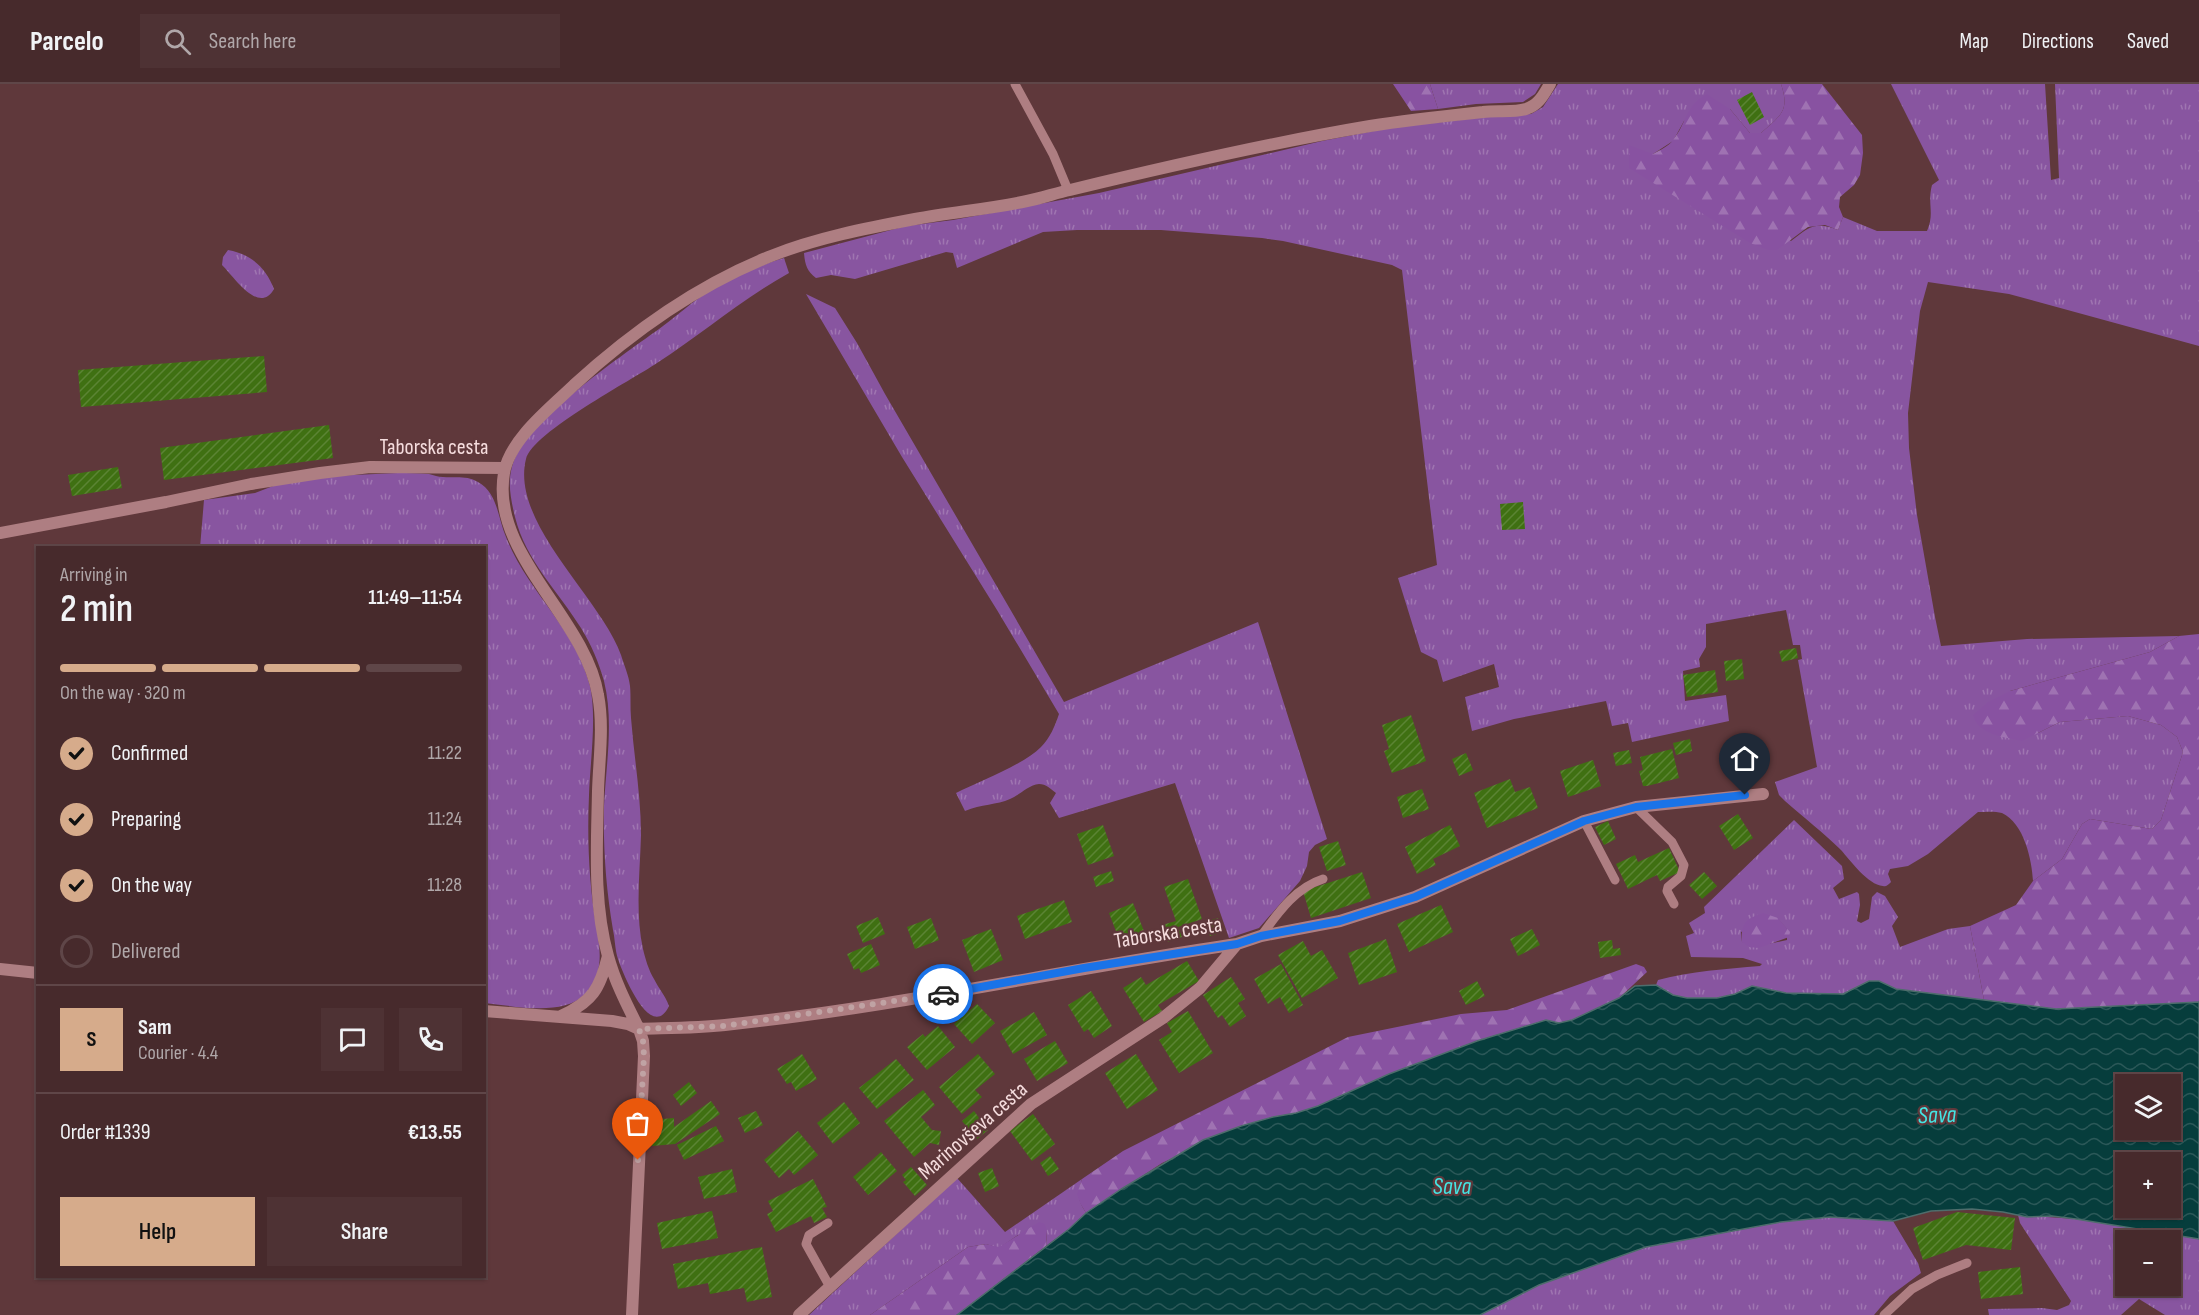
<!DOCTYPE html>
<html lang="en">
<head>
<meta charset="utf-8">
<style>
	:root { --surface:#472a2c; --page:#4e3234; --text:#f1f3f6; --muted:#b0a7a9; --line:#5f4648; --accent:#d6ab8b }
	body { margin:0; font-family:"Sofia Sans Condensed",sans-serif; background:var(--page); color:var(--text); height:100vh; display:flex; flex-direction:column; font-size:22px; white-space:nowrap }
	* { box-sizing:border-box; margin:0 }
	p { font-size:20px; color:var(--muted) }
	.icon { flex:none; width:33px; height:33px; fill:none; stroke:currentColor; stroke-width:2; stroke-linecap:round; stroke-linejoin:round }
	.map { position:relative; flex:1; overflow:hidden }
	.panel { position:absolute; left:36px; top:462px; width:450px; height:732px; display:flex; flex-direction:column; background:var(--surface); border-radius:0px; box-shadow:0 2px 4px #0004,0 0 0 2px var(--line) }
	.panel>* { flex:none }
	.buttons { position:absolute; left:2115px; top:990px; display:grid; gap:12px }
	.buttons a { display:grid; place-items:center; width:66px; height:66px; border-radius:0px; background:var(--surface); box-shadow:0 2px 4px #0004,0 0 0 2px var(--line); font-size:30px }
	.pin { position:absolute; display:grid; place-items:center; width:51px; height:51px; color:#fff; margin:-62px -26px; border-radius:50% 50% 50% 0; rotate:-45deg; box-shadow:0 0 6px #0007 }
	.pin .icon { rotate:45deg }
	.courier { position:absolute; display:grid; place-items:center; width:60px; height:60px; margin:-30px; border:4px solid #1a73e8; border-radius:50%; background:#fff; color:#222; box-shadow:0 2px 8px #0007 }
	.head em { font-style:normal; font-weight:600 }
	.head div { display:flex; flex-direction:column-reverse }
	.head { display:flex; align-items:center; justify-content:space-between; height:102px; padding:0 24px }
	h1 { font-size:39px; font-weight:600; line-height:45px }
	.bar { display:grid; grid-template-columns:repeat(4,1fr); gap:9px 6px; align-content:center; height:72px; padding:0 24px }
	.bar i { height:8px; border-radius:4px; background:var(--line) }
	.bar .active { background:var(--accent) }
	.bar p { grid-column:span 4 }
	.line { display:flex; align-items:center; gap:15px; padding:0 24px; border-top:2px solid var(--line) }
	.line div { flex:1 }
	.round { display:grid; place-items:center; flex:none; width:63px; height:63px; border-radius:0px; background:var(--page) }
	ol { padding:0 24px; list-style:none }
	li { display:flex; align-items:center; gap:18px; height:66px }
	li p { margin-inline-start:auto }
	li .icon { padding:6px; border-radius:50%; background:var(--accent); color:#111; stroke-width:4 }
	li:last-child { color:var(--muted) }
	li i { width:33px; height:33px; border:3px solid var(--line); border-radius:50% }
	.action { display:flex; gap:12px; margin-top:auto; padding:12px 24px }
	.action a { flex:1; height:69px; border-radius:0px; background:var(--accent); color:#111; font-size:24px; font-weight:600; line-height:69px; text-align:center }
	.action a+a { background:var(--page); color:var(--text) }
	header { display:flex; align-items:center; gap:36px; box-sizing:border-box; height:84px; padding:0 30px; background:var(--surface); border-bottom:2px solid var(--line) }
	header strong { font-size:28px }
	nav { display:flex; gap:33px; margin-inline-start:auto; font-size:21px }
	.search { width:420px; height:54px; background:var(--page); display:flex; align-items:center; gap:15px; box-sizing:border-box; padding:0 21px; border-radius:0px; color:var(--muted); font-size:22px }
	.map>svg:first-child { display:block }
	.grass { fill:url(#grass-tufts); fill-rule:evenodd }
	.forest { fill:url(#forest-firs) }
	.water { fill:url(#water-waves); stroke:#4e6d6c; stroke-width:1.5; fill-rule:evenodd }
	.building { fill:url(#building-hatch) }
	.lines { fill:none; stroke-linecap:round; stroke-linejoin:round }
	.lane { stroke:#ae7e82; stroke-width:9 }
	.street { stroke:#ae7e82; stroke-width:12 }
	.done { stroke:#c0a3a4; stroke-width:6; stroke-dasharray:0 10.8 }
	.route { stroke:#1a73e8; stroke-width:8 }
	.labels { text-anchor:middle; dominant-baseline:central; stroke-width:4.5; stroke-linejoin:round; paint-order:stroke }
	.street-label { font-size:22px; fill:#f5dcdd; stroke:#5f383b }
	.water-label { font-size:24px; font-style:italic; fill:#44e5e3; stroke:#5f383b }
</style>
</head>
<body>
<header>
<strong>Parcelo</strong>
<div class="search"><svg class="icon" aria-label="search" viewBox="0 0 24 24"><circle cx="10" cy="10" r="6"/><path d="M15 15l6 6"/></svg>Search here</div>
<nav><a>Map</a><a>Directions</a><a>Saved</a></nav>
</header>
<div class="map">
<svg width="2199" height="1231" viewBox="0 0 2199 1231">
	<defs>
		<pattern id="grass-tufts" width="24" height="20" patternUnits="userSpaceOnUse" patternTransform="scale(1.5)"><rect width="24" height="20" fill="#8855a0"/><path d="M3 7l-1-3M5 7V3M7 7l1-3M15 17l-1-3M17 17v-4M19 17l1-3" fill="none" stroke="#9f75b1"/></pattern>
		<pattern id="forest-firs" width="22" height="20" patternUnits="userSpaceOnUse" patternTransform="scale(1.5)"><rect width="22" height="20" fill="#8852a1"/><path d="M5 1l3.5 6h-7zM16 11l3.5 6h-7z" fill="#9f72b2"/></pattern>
		<pattern id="water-waves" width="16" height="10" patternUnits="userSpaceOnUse" patternTransform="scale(1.5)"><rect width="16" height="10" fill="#063d3c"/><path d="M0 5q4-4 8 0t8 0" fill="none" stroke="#2b5858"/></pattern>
		<pattern id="building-hatch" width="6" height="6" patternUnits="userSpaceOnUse" patternTransform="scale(1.5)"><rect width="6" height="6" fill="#3f7012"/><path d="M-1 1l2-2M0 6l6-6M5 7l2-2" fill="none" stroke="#5b8434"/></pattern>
	</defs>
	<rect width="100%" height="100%" fill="#5f383b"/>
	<path class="grass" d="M1430,0H1541L1535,10L1523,18L1476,20L1438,25Z
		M1558,0H1781C1790,27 1781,31 1761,49H1750L1730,25L1684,37L1673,57L1653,70L1791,157C1809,143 1815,137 1838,146L1843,133L1877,147H1927C1935,129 1927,120 1932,101L1939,96L1891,0H2045L2051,96L2059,94L2055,0H2199V262L2009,210L1928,198L1920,227L1908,329L1909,364L1917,431L1935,533L1941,562L2027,555L2179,552L2150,568L2010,607L2038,649L2060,638L2128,632L2161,641L2177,653L2183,668L2161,736L2152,745L2090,735L2082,740L2062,775L2033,797C2032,776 2024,739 2002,729C1995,727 1985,728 1978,728L1928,770L1908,782L1890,785L1888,790L1891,798C1888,801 1886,803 1883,802C1868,801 1850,776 1841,766C1824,749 1803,733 1785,717L1779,711L1775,698L1817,683L1798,576L1802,575L1800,561H1793L1786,526L1706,540V563L1699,575L1700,583L1683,587L1685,617L1726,611L1729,637L1632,658L1628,639L1612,642L1606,617L1514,635L1472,647L1465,613L1499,603L1494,580L1443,598L1437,576L1421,568L1398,494L1437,481L1402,186L1392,181L1283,157L1262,154L1161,146H1077L1043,148L957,184L953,169L946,168L855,195L831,191L816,194C807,187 805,181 804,169L906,142L953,136L1099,109L1322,57L1389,44L1494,32L1531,30L1543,23Z
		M228,166C251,170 266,184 274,205C259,231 235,194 222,181L223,173Z
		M784,174L789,189C742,215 702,250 657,279C632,296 533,348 526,375C510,439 601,514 621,571C624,581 629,592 630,602C631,612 630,623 631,634C634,673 641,712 641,751C640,788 635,829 643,865C645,874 649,887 654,895C659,905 665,911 669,922C651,959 623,890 618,875C615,866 615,855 613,846C606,804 603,764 604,722C606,681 614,637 604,597C599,579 591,560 581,544C558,507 526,477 515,433C510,412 506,393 516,372C538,328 622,272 663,242C678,231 693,217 709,207C728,195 762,180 784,174Z
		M806,210L835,224L857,259L885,310L1064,618L1258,538L1327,755L1315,761L1309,768L1307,782L1300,797L1259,844L1229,854L1175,699L1059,734L1050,719L1056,709C1051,705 1046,700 1039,700C1028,701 1020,711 1010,715C997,721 981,720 965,727L956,709C980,697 1023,681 1041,663C1050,654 1055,642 1059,630L997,526L902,373Z
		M398,389C408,389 419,389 429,390C434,391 438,393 443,393C455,394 467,391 478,398C498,409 498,435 506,453C527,507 576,545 590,602C597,633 590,679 589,711C587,756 589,802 597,846C601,870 603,891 585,910C563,933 514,922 485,919L484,464H200L204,416L255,409L286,397L331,392Z
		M1794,736L1842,782L1844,795L1833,804L1839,815L1857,808L1859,810L1860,821L1857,837L1861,839L1869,835L1872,813L1877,808L1885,812L1898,833L1892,842L1900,863L1948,845L1970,842L1984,916L1896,905L1879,897H1869L1843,910L1786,909L1752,902L1735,910L1717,914H1687L1673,911L1656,901L1658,896C1691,887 1726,885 1760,882L1762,880L1743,874L1691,873L1686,852L1694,849L1689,839L1705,829L1704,823ZM1777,834L1787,845V856L1768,860L1742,858L1741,848Z
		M957,1094L1005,1148L1082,1095C1077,1111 1077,1114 1086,1129L1069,1145L1046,1162L1047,1147L1018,1151L999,1164L986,1160L968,1163L870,1231H809Z
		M2018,1131L2076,1135L2199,1155V1231H2165L2139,1215L2121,1231H1989L1988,1225L2042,1224L2057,1226L2069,1221L2071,1217L2020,1139ZM2126,1156H2170V1202H2126Z
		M1830,1133L1893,1137L1918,1179L1921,1189L1890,1212L1874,1231H1480L1539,1201L1646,1163L1781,1138Z"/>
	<path class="forest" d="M1393,0H1430L1438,25L1411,27Z
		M1781,0H1822L1862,51L1863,69L1860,91L1854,101L1840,113L1839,123L1843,133L1838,146L1825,141L1808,143L1777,166H1768L1750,159L1629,84V61L1653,70C1660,66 1669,62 1673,56C1687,39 1685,21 1707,10L1730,25L1750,49H1761C1781,31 1790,27 1781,0Z
		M2199,550V918L2056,925L1984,916L1970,842L2016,821L2033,797L2062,775L2082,740L2090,735L2152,745L2161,736L2183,668L2177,653L2161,641L2128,632L2060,638L2022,657C2004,653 1978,651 1973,631L1988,618L2010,607L2150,568L2179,552Z
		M1763,829L1778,834L1790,848L1789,853L1759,864L1749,863L1742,858C1741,839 1745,835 1763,829Z
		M1636,880L1644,883L1647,888L1619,914L1572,936L1559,939L1546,936L1477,957L1389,990L1318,1022L1296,1029L1273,1033L1241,1042L1162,1079L1086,1129L1080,1119L1077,1110L1082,1095L1123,1067L1348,953L1461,930L1507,926Z
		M1039,1138L1045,1140L1047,1147L1046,1162L957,1231H870L968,1163L986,1160L999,1163Z"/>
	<path class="water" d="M1869,897H1879L1896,905L2056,925L2199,918V1155L2076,1135L2052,1132L2027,1133L2003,1128L1972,1125L1931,1127L1893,1137L1830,1133L1781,1138L1646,1163L1539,1201L1480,1231H957L1069,1145L1086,1129L1123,1104L1203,1056L1241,1042L1273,1033L1296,1029L1318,1022L1389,990L1477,957L1546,936L1559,939L1572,936L1619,914L1635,902L1656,901L1673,911L1687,914H1717L1735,910L1752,902L1786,909L1843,910ZM2126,1000H2170V1046H2126ZM2126,1078H2170V1124H2126Z"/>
	<path class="building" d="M1752,8L1764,33L1750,41L1737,16Z
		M264,272L267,308L81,323L78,286Z
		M329,341L333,374L164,396L160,364Z
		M118,383L122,404L72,412L68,391Z
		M1523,418L1525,445L1502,446L1500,420Z
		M1796,564L1798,574L1782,578L1779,567Z
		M1742,575L1744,595L1726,597L1724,577Z
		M1715,586L1718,608L1687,613L1683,591Z
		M1411,631L1426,677L1392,689L1384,667L1389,665L1382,641Z
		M1690,655L1692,667L1676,671L1673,659Z
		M1672,665L1679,694L1647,702H1643L1639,687L1643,686L1640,673Z
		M1629,666L1632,679L1616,682L1613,669Z
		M1466,669L1473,686L1459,692L1452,675Z
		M1593,676L1601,702L1568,713L1560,687Z
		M1510,695L1515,708L1530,703L1538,724L1487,744L1474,709Z
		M1422,705L1429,725L1403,734L1397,713Z
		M1738,730L1753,754L1734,766L1719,742Z
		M1608,737L1616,755L1604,761L1595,743Z
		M1103,741L1114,772L1088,781L1077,750Z
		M1450,741L1460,762L1433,775L1436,781L1417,790L1405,763Z
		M1338,757L1346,781L1327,787L1319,763Z
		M1669,764L1680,788L1660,797L1657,791L1628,805L1616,780L1635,771L1638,778Z
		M1111,787L1114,797L1096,803L1093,793Z
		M1362,788L1371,814L1311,834L1303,807Z
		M1704,788L1717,802L1702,815L1689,801Z
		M1188,795L1202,835L1178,843L1182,853L1168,858L1162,841L1176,837L1164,803Z
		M1064,816L1072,838L1025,855L1017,832Z
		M1133,819L1147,855L1133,860L1130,851L1119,855L1109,829Z
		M1441,821L1453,848L1409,868L1397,840Z
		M878,833L885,850L863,859L856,842Z
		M931,834L939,856L915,865L907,843Z
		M1218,834L1223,848L1210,852L1205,838Z
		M991,845L1003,876L974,888L962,856Z
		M1532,845L1540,861L1518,872L1510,855Z
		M1386,855L1397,888L1359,901L1348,869Z
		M1612,856L1613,865L1620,864L1621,871L1600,874L1598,858Z
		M1303,857L1311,872L1322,866L1338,894L1302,914L1278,871Z
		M871,860L880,881L861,889L859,884L854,886L847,870Z
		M1187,877L1199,897L1158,921L1162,927L1144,938L1123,904L1141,893L1146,901Z
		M1281,880L1303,921L1289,929L1280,913L1268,920L1254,895Z
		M1231,893L1245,915L1238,919L1246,932L1230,943L1222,931L1218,934L1203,911Z
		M1477,897L1485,912L1466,921L1459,907Z
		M1091,907L1112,942L1094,954L1088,945L1084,948L1068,921Z
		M977,920L995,939L972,960L954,940Z
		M1188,927L1213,969L1179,989L1159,956L1172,948L1167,939Z
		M1034,928L1047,951L1013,970L1000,947Z
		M938,942L955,963L927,986L907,963L923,950L925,953Z
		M1055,957L1068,979L1037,997L1024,975Z
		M802,970L817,995L796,1007L791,998L787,1000L777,985Z
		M978,970L995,990L975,1006L982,1013L962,1030L939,1003Z
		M1136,970L1158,1006L1127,1025L1105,989Z
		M896,975L914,996L877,1025L859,1004Z
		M689,998L697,1009L681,1022L673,1011Z
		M923,1006L935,1021L921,1033L932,1046L941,1047L939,1061L930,1059L914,1073L884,1037Z
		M711,1017L720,1030L675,1060L652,1062L650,1036L674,1034V1043Z
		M844,1018L860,1039L833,1060L817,1039Z
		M756,1027L763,1041L745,1049L738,1034Z
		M974,1027L988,1046L977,1055L962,1037Z
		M1033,1030L1055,1060L1032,1077L1010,1047Z
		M716,1042L724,1057L684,1076L677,1061Z
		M798,1047L818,1071L794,1091L789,1085L779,1094L764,1076Z
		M881,1068L897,1087L868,1111L853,1093Z
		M1050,1072L1059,1085L1048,1092L1040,1079Z
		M911,1083L927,1101L915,1112L903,1098L906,1096L902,1091Z
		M992,1084L999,1102L985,1108L978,1089Z
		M732,1085L737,1108L704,1115L698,1093Z
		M813,1095L827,1123L822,1124L827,1133L814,1139L811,1132L776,1148L767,1130L773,1127L768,1117Z
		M712,1127L718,1154L662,1165L657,1139Z
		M1957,1128L2015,1134L2011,1166L1966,1161L1923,1176L1913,1144Z
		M762,1163L772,1213L747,1218L744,1204L710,1210L708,1199L678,1205L673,1180Z
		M2020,1183L2023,1210L1981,1215L1978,1188Z"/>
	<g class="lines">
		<path class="lane" d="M1015,0L1053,70L1068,106
			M1636,723L1672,758L1684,781L1681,792L1668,803L1667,807L1674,820
			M1584,737L1615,796
			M1261,852C1278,829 1295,804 1323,795
			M828,1139L809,1151L806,1160L830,1203
			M1884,1231L1912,1205L1937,1191L1967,1179"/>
		<path class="street" d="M1550,0C1544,10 1539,21 1526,25C1514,29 1496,26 1483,28C1445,32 1407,36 1370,42C1269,59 1169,82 1070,106C1056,109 1042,114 1027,117C990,125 952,128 915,135C867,144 816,154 771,172C698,201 632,248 574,301C550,324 510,355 504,389C490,470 585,533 598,611C604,642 599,675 598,707C597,761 593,819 608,872C615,898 627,921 639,945C667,944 697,944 725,941C897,923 1066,885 1237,860L1261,852L1340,837L1415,813L1584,737L1636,723L1763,710
			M0,449L166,418L251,400L320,389L370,383L505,384
			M0,885L38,889
			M484,927L612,937L628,940L639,945L643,957L644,972L632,1231
			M561,932C592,918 600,905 608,872
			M799,1231L1031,1020L1163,934L1200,904L1237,860"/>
	</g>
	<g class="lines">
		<path class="done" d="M638,1076L644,972L643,957L639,945L723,942L943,910"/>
		<path class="route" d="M943,910L1084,884L1237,860L1261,852L1340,837L1415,813L1584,737L1636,723L1745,711"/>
	</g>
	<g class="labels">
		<g class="street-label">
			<text x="434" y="363">Taborska cesta</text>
			<text transform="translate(1168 849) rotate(-9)">Taborska cesta</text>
			<text transform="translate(973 1047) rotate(-41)">Marinovševa cesta</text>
		</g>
		<g class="water-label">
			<text transform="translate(1937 1031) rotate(-2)">Sava</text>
			<text x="1452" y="1102">Sava</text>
		</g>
	</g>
</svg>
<div class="buttons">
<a><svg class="icon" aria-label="layers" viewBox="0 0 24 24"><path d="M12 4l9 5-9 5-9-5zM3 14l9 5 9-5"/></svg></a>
<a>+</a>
<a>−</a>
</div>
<div class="pin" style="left:638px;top:1076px;background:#ea580c"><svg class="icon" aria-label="bag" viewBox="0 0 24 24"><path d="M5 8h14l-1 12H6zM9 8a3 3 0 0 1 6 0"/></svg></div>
<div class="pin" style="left:1745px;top:711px;background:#1f2937"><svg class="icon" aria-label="home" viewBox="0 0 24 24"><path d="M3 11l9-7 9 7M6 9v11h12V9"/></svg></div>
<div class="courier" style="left:943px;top:910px"><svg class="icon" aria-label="car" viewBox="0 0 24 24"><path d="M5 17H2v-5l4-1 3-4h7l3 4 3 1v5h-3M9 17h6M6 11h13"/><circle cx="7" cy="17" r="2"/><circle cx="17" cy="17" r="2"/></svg></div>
<section class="panel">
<div class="head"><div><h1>2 min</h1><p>Arriving in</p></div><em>11:49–11:54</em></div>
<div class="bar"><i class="active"></i><i class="active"></i><i class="active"></i><i></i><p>On the way · 320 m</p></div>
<ol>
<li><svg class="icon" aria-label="check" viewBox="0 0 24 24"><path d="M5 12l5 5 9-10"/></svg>Confirmed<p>11:22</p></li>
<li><svg class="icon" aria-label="check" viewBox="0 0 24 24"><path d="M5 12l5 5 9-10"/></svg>Preparing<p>11:24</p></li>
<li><svg class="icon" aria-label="check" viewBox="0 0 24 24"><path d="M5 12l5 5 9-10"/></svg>On the way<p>11:28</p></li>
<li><i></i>Delivered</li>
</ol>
<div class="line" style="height:108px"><b class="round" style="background:var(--accent);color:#111">S</b><div><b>Sam</b><p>Courier · 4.4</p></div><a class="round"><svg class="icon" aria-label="chat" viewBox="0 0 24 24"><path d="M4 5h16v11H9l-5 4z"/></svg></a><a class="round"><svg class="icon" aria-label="phone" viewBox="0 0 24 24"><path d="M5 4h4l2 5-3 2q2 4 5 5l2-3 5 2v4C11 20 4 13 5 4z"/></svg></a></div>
<div class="line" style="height:78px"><div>Order #1339</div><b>€13.55</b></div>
<div class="action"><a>Help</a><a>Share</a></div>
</section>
</div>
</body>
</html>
